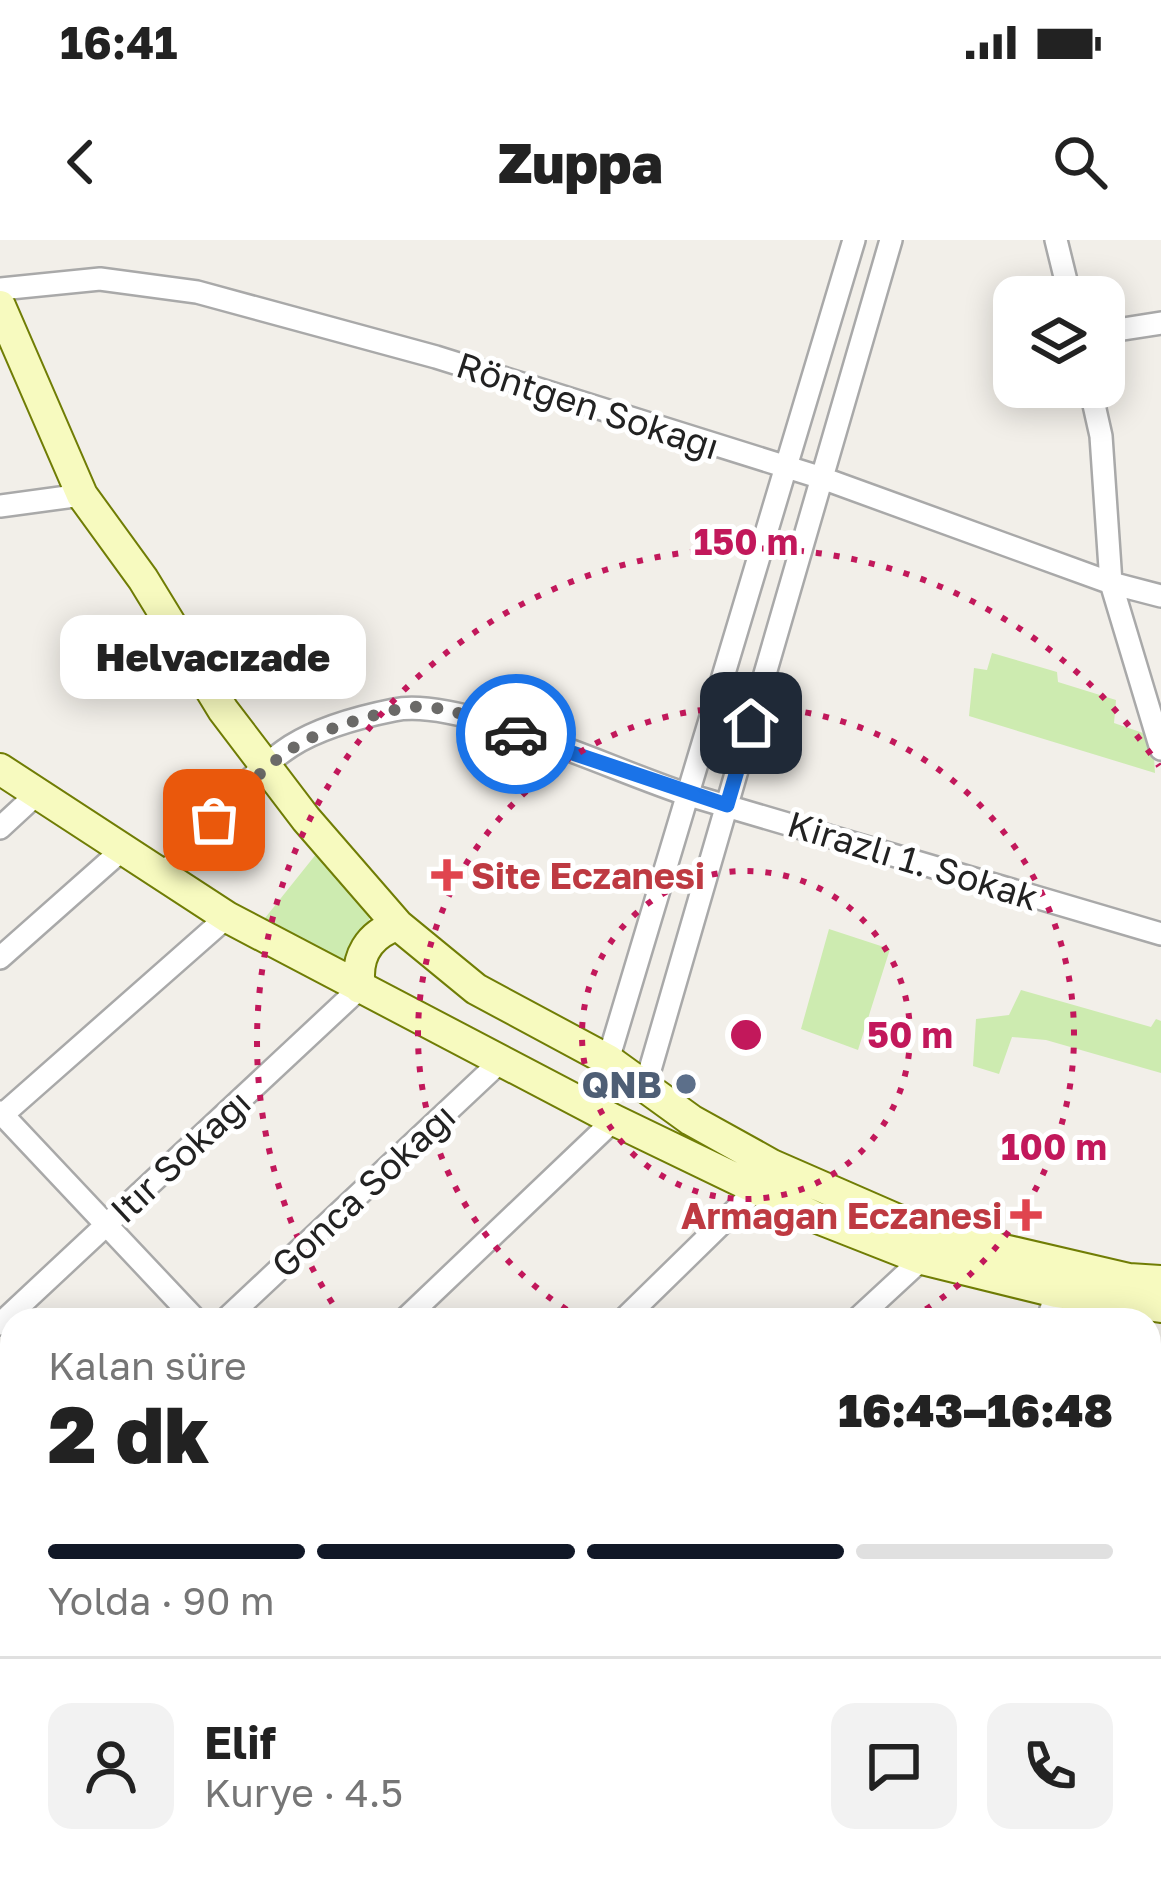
<!DOCTYPE html>
<html lang="tr">
<head>
<meta charset="utf-8">
<style>
	:root { --surface:#fff; --page:#f2f2f2; --text:#222; --muted:#767676; --line:#e0e0e0; --accent:#111827 }
	body { margin:0; font-family:"Golos Text",sans-serif; background:var(--page); color:var(--text); height:100vh; display:flex; flex-direction:column; font-size:45px; white-space:nowrap }
	* { box-sizing:border-box; margin:0 }
	p { font-size:39px; color:var(--muted) }
	.icon { flex:none; width:66px; height:66px; fill:none; stroke:currentColor; stroke-width:2; stroke-linecap:round; stroke-linejoin:round }
	.map { position:relative; flex:1; overflow:hidden }
	.sheet { position:absolute; left:0px; top:1068px; width:1161px; height:591px; display:flex; flex-direction:column; background:var(--surface); border-radius:36px 36px 0 0; box-shadow:0 6px 30px #0003 }
	.sheet>* { flex:none }
	.buttons { position:absolute; left:993px; top:36px; display:grid; gap:24px }
	.buttons a { display:grid; place-items:center; width:132px; height:132px; border-radius:24px; background:var(--surface); box-shadow:0 6px 30px #0003; font-size:60px }
	.pin { position:absolute; display:grid; place-items:center; width:102px; height:102px; color:#fff; margin:-51px; border-radius:24px; box-shadow:0 6px 18px #0006 }
	.courier { position:absolute; display:grid; place-items:center; width:120px; height:120px; margin:-60px; border:9px solid #1a73e8; border-radius:50%; background:#fff; color:#222; box-shadow:0 3px 15px #0007 }
	.bubble { position:absolute; height:84px; border-radius:24px; background:var(--surface); box-shadow:0 6px 30px #0003; font-size:39px; font-weight:800; line-height:84px; text-align:center }
	.summary em { font-style:normal; font-weight:800 }
	.summary div { display:flex; flex-direction:column-reverse }
	.summary { display:flex; align-items:center; justify-content:space-between; height:204px; padding:0 48px }
	h1 { font-size:78px; font-weight:800; line-height:90px }
	.bar { display:grid; grid-template-columns:repeat(4,1fr); gap:18px 12px; align-content:center; height:144px; padding:0 48px }
	.bar i { height:15px; border-radius:9px; background:var(--line) }
	.bar .selected { background:var(--accent) }
	.bar p { grid-column:span 4 }
	.line { display:flex; align-items:center; gap:30px; padding:0 48px; border-top:3px solid var(--line) }
	.line div { flex:1 }
	.round { display:grid; place-items:center; flex:none; width:126px; height:126px; border-radius:24px; background:var(--page) }
	.status { display:flex; justify-content:space-between; align-items:center; height:84px; padding:0 60px; background:var(--surface); direction:ltr }
	.status svg { height:33px; fill:currentColor }
	header { display:flex; justify-content:space-between; align-items:center; height:156px; padding:0 48px; background:var(--surface); font-size:54px; font-weight:800 }
	.map>svg:first-child { display:block }
	.grass { fill:#cdebb0 }
	.lines { fill:none; stroke-linecap:round; stroke-linejoin:round }
	.minor-casing { stroke:#a9a9a9; stroke-width:26 }
	.secondary-casing { stroke:#707d05; stroke-width:34 }
	.minor { stroke:#fff; stroke-width:21 }
	.secondary { stroke:#f7fabf; stroke-width:30 }
	.done { stroke:#6b6a68; stroke-width:12; stroke-dasharray:0 21.6 }
	.route { stroke:#1a73e8; stroke-width:15 }
	.ring { fill:none; stroke:#c2185b; stroke-width:6; stroke-dasharray:6 12 }
	.health-dot { fill:#e0444e; stroke:#fff; stroke-width:4.5 }
	.service-dot { fill:#5c6f8a; stroke:#fff; stroke-width:4.5 }
	.labels { text-anchor:middle; dominant-baseline:central; stroke-width:10; stroke-linejoin:round; paint-order:stroke }
	.street-label { font-size:36px; fill:#222; stroke:#fff }
	.health-label { font-size:36px; font-weight:bold; fill:#be3a42; stroke:#fff; text-anchor:start }
	.service-label { font-size:36px; font-weight:bold; fill:#4e5e75; stroke:#fff; text-anchor:end }
	.centre { fill:#c2185b; stroke:#fff; stroke-width:6 }
	.ring-label { font-size:36px; text-anchor:middle; font-weight:bold; fill:#c2185b; stroke:#fff; stroke-width:10; stroke-linejoin:round; paint-order:stroke }
</style>
</head>
<body>
<div class="status"><b>16:41</b><svg viewBox="0 0 49 12"><path d="M0 12V9h3v3zM5 12V6h3v6zM10 12V3h3v9zM15 12V0h3v12zM26 1h20v11H26zM47 4h2v5h-2z"/></svg></div>
<header><svg class="icon" aria-label="back" viewBox="0 0 24 24"><path d="M15 5l-7 7 7 7"/></svg>Zuppa<svg class="icon" aria-label="search" viewBox="0 0 24 24"><circle cx="10" cy="10" r="6"/><path d="M15 15l6 6"/></svg></header>
<div class="map">
<svg width="1161" height="1658" viewBox="0 0 1161 1658">
	<rect width="100%" height="100%" fill="#f2efe9"/>
	<path class="grass" d="M992,413L1057,432L1058,442L1116,460L1114,483L1146,494L1153,501L1155,533L969,476L974,428L987,430Z
		M317,613L373,672L344,727L261,683Z
		M829,689L890,709L858,810L801,789Z
		M1021,750L1151,787L1156,779L1161,781V833L1046,800L1012,797L999,834L973,826L976,779L1009,775Z"/>
	<g class="lines">
		<g class="minor-casing">
			<path id="minor" d="M1056,0L1070,57
				M0,49L100,39L197,52L436,117L822,238L1111,343L1161,356
				M1104,92L1161,83
				M1090,147L1101,196L1111,343L1161,509
				M0,266L82,255
				M0,588L39,552
				M163,635C203,592 242,538 291,506C321,487 359,477 394,470C460,456 618,533 689,555C846,602 1004,647 1161,694
				M0,718L122,610
				M608,820L854,0
				M645,847L891,0
				M0,872L196,1080
				M0,877L227,677
				M225,1080L501,821
				M404,1080L614,880
				M623,1080L757,949
				M856,1080L922,1019
				M1048,1080L1056,1052
				M0,1084L360,748
				M1149,1275L1161,1263
				M0,1289L12,1278
				M0,1479L12,1467
				M1149,1502L1161,1490
				M0,1542L12,1554
				M107,1647L118,1658
				M881,1647L894,1658
				M43,1658L54,1647
				M270,1658L281,1647
				M510,1658L522,1647
				M754,1658L765,1647
				M992,1658L1003,1647"/>
		</g>
		<g class="secondary-casing">
			<path id="secondary" d="M0,66L82,255L143,339L223,470L306,579L398,685L476,749L608,820L691,880L772,925L898,980L952,998L1129,1039L1161,1041
				M0,529L227,677L614,880L815,977L922,1019L1056,1052L1161,1067
				M360,748C355,717 369,694 398,685"/>
		</g>
		<use href="#minor" class="minor"/>
		<use href="#secondary" class="secondary"/>
	</g>
	<g class="lines">
		<path class="done" d="M214,580C270,522 292,497 372,476C390,471 409,465 427,467C457,469 488,484 516,494"/>
		<path class="route" d="M516,494L727,565L751,483"/>
	</g>
	<g class="ring">
		<circle cx="746" cy="795" r="164"/>
		<path d="M582 1079A328 328 0 1 1 910 1079"/>
		<path d="M342 1078A493 493 0 1 1 1159 526"/>
	</g>
	<g class="health-dot">
		<path d="M441 617h12v12h12v12h-12v12h-12v-12h-12v-12h12z"/>
		<path d="M1020 957h12v12h12v12h-12v12h-12v-12h-12v-12h12z"/>
	</g>
	<circle class="service-dot" cx="686" cy="844" r="12"/>
	<g class="labels">
		<g class="street-label">
			<text transform="translate(588 165) rotate(18)">Röntgen Sokağı</text>
			<text transform="translate(913 620) rotate(17)">Kirazlı 1. Sokak</text>
			<text transform="translate(180 916) rotate(-43)">Itır Sokağı</text>
			<text transform="translate(363 950) rotate(-43)">Gonca Sokağı</text>
		</g>
		<g class="health-label">
			<text x="471" y="635">Site Eczanesi</text>
			<text x="1002" y="975" text-anchor="end">Armağan Eczanesi</text>
		</g>
		<g class="service-label">
			<text x="662" y="844">QNB</text>
		</g>
	</g>
	<circle cx="746" cy="795" r="18" class="centre"/>
	<g class="ring-label">
		<text x="746" y="315">150 m</text>
		<text x="910" y="808">50 m</text>
		<text x="1054" y="920">100 m</text>
	</g>
</svg>
<div class="buttons">
<a><svg class="icon" aria-label="layers" viewBox="0 0 24 24"><path d="M12 4l9 5-9 5-9-5zM3 14l9 5 9-5"/></svg></a>
</div>
<div class="pin" style="left:214px;top:580px;background:#ea580c"><svg class="icon" aria-label="bag" viewBox="0 0 24 24"><path d="M5 8h14l-1 12H6zM9 8a3 3 0 0 1 6 0"/></svg></div>
<div class="pin" style="left:751px;top:483px;background:#1f2937"><svg class="icon" aria-label="home" viewBox="0 0 24 24"><path d="M3 11l9-7 9 7M6 9v11h12V9"/></svg></div>
<div class="courier" style="left:516px;top:494px"><svg class="icon" aria-label="car" viewBox="0 0 24 24"><path d="M5 17H2v-5l4-1 3-4h7l3 4 3 1v5h-3M9 17h6M6 11h13"/><circle cx="7" cy="17" r="2"/><circle cx="17" cy="17" r="2"/></svg></div>
<div class="bubble" style="left:60px;top:375px;width:306px">Helvacızade</div>
<section class="sheet">
<div class="summary"><div><h1>2 dk</h1><p>Kalan süre</p></div><em>16:43–16:48</em></div>
<div class="bar"><i class="selected"></i><i class="selected"></i><i class="selected"></i><i></i><p>Yolda · 90 m</p></div>
<div class="line" style="height:216px"><a class="round"><svg class="icon" aria-label="person" viewBox="0 0 24 24"><circle cx="12" cy="8" r="4"/><path d="M4 21q1-7 8-7t8 7"/></svg></a><div><b>Elif</b><p>Kurye · 4.5</p></div><a class="round"><svg class="icon" aria-label="chat" viewBox="0 0 24 24"><path d="M4 5h16v11H9l-5 4z"/></svg></a><a class="round"><svg class="icon" aria-label="phone" viewBox="0 0 24 24"><path d="M5 4h4l2 5-3 2q2 4 5 5l2-3 5 2v4C11 20 4 13 5 4z"/></svg></a></div>
</section>
</div>
</body>
</html>
